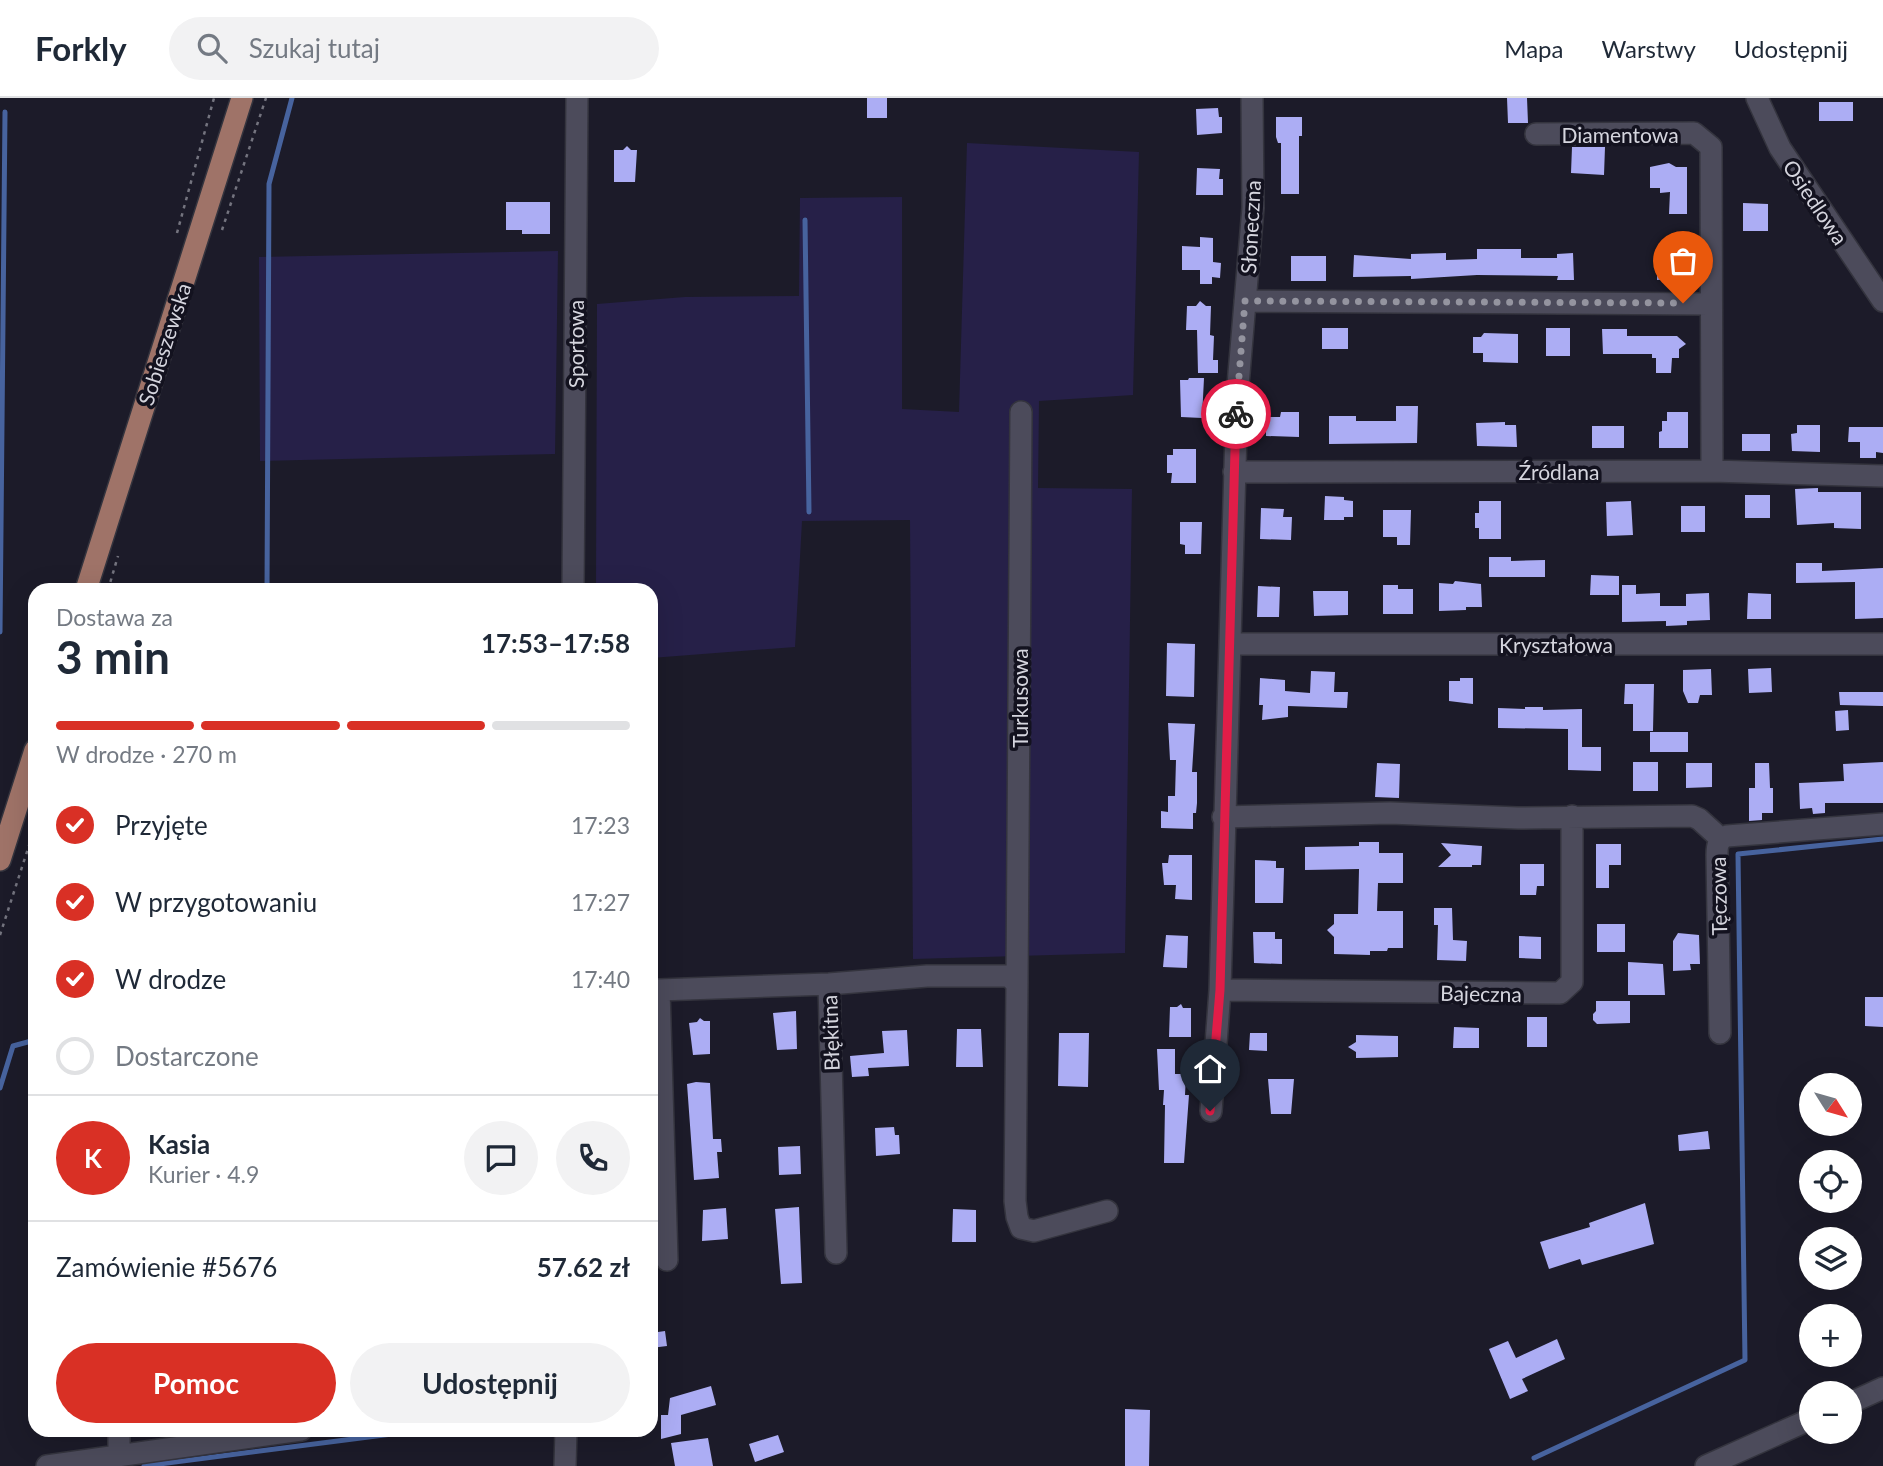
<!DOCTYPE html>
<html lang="pl">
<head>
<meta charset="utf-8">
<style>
	:root { --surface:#fff; --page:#f2f2f3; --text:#1f2937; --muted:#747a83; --line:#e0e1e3; --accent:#d93025 }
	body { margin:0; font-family:Lato,sans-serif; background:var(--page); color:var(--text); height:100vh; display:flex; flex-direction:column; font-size:26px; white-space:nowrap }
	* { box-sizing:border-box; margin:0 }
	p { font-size:23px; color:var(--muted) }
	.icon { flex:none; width:38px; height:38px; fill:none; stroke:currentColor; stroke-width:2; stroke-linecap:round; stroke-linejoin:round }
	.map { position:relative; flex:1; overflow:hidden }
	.details { position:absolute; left:28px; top:485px; width:630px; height:854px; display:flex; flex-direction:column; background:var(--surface); border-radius:21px; box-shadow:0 7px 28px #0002 }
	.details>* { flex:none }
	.needle { width:46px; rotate:127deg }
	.controls { position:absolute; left:1799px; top:975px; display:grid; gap:14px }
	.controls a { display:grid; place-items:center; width:63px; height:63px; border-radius:50%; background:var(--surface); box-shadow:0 7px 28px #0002; font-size:35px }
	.pin { position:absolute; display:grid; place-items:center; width:60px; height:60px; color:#fff; margin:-72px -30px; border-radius:50% 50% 50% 0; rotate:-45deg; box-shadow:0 0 7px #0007 }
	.pin .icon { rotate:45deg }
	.courier { position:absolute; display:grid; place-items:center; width:70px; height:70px; margin:-35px; border:5px solid #e11d48; border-radius:50%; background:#fff; color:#222; box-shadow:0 2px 9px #0007 }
	.overview em { font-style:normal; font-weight:700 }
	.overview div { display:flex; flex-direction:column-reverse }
	.overview { display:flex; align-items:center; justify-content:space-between; height:119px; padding:0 28px }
	h1 { font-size:46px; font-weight:700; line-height:52px }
	.bar { display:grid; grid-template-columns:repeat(4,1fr); gap:10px 7px; align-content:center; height:84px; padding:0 28px }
	.bar i { height:9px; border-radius:5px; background:var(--line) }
	.bar .selected { background:var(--accent) }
	.bar p { grid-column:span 4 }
	.line { display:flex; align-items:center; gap:18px; padding:0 28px; border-top:2px solid var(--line) }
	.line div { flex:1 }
	.round { display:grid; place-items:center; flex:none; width:74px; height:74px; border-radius:37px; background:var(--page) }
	ol { padding:0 28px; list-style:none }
	li { display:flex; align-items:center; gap:21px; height:77px }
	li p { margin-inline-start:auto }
	li .icon { padding:7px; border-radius:50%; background:var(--accent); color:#fff; stroke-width:4 }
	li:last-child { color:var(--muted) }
	li i { width:38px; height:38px; border:4px solid var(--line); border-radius:50% }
	.cta { display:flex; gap:14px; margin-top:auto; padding:14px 28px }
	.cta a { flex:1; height:80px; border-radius:42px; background:var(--accent); color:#fff; font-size:28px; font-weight:700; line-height:80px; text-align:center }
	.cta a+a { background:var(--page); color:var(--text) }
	header { display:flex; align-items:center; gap:42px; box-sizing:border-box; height:98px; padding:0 35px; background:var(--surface); border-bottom:2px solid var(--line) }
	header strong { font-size:33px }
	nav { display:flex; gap:38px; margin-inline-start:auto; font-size:24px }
	.search { width:490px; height:63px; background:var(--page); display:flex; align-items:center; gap:18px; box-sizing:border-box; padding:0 24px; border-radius:38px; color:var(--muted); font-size:26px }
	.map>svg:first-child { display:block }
	.green { fill:#262048 }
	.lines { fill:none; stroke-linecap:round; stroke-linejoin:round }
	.stream { stroke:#47639e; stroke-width:5 }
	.building { fill:#acadf4 }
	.minor-casing { stroke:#34343e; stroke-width:24 }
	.major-casing { stroke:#34343e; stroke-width:24 }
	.path { stroke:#74747f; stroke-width:2.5; stroke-dasharray:3.5 5; stroke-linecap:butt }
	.minor { stroke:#4c4b5b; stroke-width:21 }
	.major { stroke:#9f7368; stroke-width:21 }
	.done { stroke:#94949f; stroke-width:7; stroke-dasharray:0 12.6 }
	.route { stroke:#e11d48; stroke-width:9 }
	.labels { text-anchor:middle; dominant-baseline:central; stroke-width:7; stroke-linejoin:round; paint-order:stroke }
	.street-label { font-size:21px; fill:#d5d5de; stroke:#13121f }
</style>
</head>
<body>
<header>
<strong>Forkly</strong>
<div class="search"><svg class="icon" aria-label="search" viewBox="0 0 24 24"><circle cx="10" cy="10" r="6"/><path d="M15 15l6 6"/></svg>Szukaj tutaj</div>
<nav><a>Mapa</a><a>Warstwy</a><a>Udostępnij</a></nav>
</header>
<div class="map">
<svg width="1883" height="1368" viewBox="0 0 1883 1368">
	<rect width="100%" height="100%" fill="#1c1b29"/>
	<path class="green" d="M967,45L1139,54L1133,297L1039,303L1038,390L1132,391L1125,855L913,861L910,422L802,423L795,549L651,560V492H596L597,206L685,199L799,198L800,100L902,99V311L959,314Z
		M558,153L555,356L260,363L259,159Z
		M651,1041H654L658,1110L651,1111Z"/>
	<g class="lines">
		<path class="stream" d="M805,122L809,414
			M267,492L269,86L292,0
			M0,534L5,14
			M0,990L13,948L35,942
			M170,1339V1332
			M1534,1360L1745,1262L1738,756L1883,741
			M144,1368L423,1332"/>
	</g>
	<path class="building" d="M867,0H887V20H867Z
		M1507,0H1527L1528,25H1508Z
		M1819,4H1853V23H1819Z
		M1218,10L1219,19H1222V35L1197,37L1196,11Z
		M1276,19H1302V38H1299V96H1281V45H1278L1276,39Z
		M627,48L631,52H637L635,84H614V52H623Z
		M1572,49H1605L1604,77L1571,75Z
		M1669,65L1676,69H1687V116H1669L1670,94L1660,95V90H1650V69Z
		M1197,70L1220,71L1219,81H1223V97H1196Z
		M506,104H550V136H522V132H506Z
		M1743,105L1768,106V133H1743Z
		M1200,139L1213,140V164L1221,165L1220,180L1212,179V186H1200V172H1182V148L1200,149Z
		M1477,151H1521V160H1557V156L1573,155L1574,182H1557L1558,178L1477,177L1411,181V178L1353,179L1354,157L1411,161V156L1446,155V162L1477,161Z
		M1677,155V159H1687V180L1657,182V156Z
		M1291,158H1326V183H1291Z
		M1200,203L1206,208H1211L1210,237L1214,238L1213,262H1218V275H1198L1197,232H1186L1187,208H1196Z
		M1322,230H1348V251H1322Z
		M1546,230H1570V258H1546Z
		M1602,231H1627V238H1677L1686,246L1679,251V260H1672L1671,275H1656V260H1652V256H1603Z
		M1484,235L1518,236V265L1483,264V255H1473V239H1481Z
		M1189,280H1204L1202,320L1181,319L1180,282H1188Z
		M1396,308H1418L1417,345L1329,346V318H1356V323H1396Z
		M1281,314H1299V339L1266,338V319H1280Z
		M1667,314H1688V350H1659V334L1662,333V323H1667Z
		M1505,324V327H1516L1517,349L1477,348L1476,325Z
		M1797,327H1820V354L1792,353L1791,336L1797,335Z
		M1592,328H1624V350H1592Z
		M1849,329H1883V355L1876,354V360H1860V344H1848Z
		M1742,336H1770V353H1742Z
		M1173,351H1196V385H1171L1172,375H1167V357H1173Z
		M1818,390V394H1861V431L1834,430V425L1797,427L1795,391Z
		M1745,397H1770V420H1745Z
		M1325,398L1344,399V402L1353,403V419H1344V422H1324Z
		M1479,403H1501V441H1479V430H1475V415H1479Z
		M1631,403L1633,437L1607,438L1606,404Z
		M1681,408H1705V434H1681Z
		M1261,410L1284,411L1283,419H1292L1291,442L1260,441Z
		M1383,412H1411L1410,447H1397V439H1383Z
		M1180,424H1202L1201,456H1185V447L1180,446Z
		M1489,459H1511V463L1545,462V479H1489Z
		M1796,465H1822V473L1883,470V520L1855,521V484L1796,485Z
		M1591,477L1619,478V497H1590Z
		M1455,483L1481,486L1482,509H1466V512L1439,513V485L1453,486Z
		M1383,487H1398V491H1413V516H1383Z
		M1622,487H1636V496L1660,495V508H1686V496L1709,495L1710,522L1687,523V527L1666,528V523L1622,524Z
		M1258,488L1280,489L1279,519H1257Z
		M1313,493H1348V517L1314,518Z
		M1748,495L1771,496V521H1747Z
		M1167,545L1195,546L1194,599L1166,598Z
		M1771,570L1772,594L1749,595L1748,571Z
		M1711,571L1712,597H1700L1698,605H1688L1683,593V572Z
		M1311,573L1335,574L1334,594H1348L1347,610L1288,608V619L1262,622L1263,607H1259L1260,580L1285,582V593L1310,595Z
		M1460,580H1473V606L1449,603V583H1460Z
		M1625,586H1654L1653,633H1633V606H1624Z
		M1839,594H1883V608L1840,607Z
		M1525,609H1543V612L1582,611V649H1601V673L1568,672V631L1498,630V610L1525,611Z
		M1848,612L1849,632L1836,633L1835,613Z
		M1168,625L1195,626L1192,674H1197V705L1196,715H1193V731L1161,730V713L1168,714V698H1175L1176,662H1170Z
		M1650,634H1688V654H1650Z
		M1633,664H1658V693H1633Z
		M1883,664V705H1825V715L1813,716L1812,710L1800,711L1799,685L1844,683L1843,666Z
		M1377,665L1400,666L1399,700L1375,699Z
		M1686,665H1712V689L1686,690Z
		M1755,665H1769L1770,690H1773V715H1762V722L1749,723V690H1755Z
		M1359,744H1379V755H1403V785H1378L1377,813H1403V850H1388L1387,853H1370V857L1334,856V839L1327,832L1334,826V816H1358L1359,771L1305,772V749L1359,748Z
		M1441,745L1482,748L1481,767H1472V769H1438L1451,757Z
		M1596,746H1621V767H1609V790H1596Z
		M1169,757H1192V802L1175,801L1176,787H1164L1162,765H1168Z
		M1255,762L1276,763V770H1284L1283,805H1255Z
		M1520,766H1544V788H1537L1536,797H1520Z
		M1434,810H1452L1453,842L1467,843L1466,863L1437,862L1438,827H1434Z
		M1597,826H1625V854H1597Z
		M1253,834H1275V841H1282V866L1254,865Z
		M1678,835L1699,837L1700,866H1690L1691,872L1673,873V843Z
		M1166,837L1188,838L1187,870L1163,869Z
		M1519,838L1541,839V861L1519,860Z
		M1628,864L1663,866L1665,897H1628Z
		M1865,899H1883V929L1865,928Z
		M1596,903H1630V925L1597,926L1593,922V916L1596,913Z
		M1181,906L1183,910H1191V939H1169L1170,909H1177Z
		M796,913L797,951L777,952L773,915Z
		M1527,919H1547V949H1527Z
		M700,920L704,923H710V956L693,957L689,925L697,924Z
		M1454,929L1479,930V950H1453Z
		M957,931H981L983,969H956Z
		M907,932L909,968L868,970L869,978L852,979L850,958L884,955L882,933Z
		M1059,935H1089L1088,989L1058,988Z
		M1250,935H1267V953L1249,952Z
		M1356,937L1398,938V959L1356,960V954L1348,949L1356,944Z
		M1157,951H1175V976H1186L1185,997H1189L1184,1065H1164L1165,1007H1163L1164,992H1159Z
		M1268,981H1294L1291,1016H1271Z
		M696,984L710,985L713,1041H721L722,1054H717L719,1080L694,1082L687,986Z
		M894,1029L895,1037H899L900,1056L876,1058L875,1030Z
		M1708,1033L1710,1051L1679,1053L1678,1037Z
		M800,1048L801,1076L779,1077L778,1049Z
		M1645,1105L1654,1146L1582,1167L1580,1161L1549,1171L1540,1144L1590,1129L1589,1125Z
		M799,1109L802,1185L781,1186L775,1111Z
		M726,1110L728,1141L702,1143L703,1112Z
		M953,1111L976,1112V1144H952Z
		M665,1233L667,1248L651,1250V1235Z
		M1557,1241L1565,1261L1522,1281L1528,1293L1510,1301L1489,1251L1508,1243L1516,1260Z
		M711,1288L716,1307L681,1317V1336L661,1341V1317H668L670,1300Z
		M1125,1311L1150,1312L1149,1368H1125Z
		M778,1337L784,1354L755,1364L749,1346Z
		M708,1340L713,1368H675L671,1345Z"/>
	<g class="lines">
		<g class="minor-casing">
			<path id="minor" d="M1757,0L1780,50L1883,203
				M1536,36L1694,35L1711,49L1712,373
				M1245,203L1710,206
				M1234,374L1712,373L1883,378
				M573,492L577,0
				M1230,546H1883
				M1223,719L1390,715L1518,720L1692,718L1699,721L1721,741
				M829,886L836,1155
				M1017,886L1021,314
				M651,892H659L667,1162
				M659,892L829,886L927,878H1009L1017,886L1015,1103L1017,1119L1021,1130L1034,1133L1107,1113
				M1220,892L1560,895L1572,884V718
				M1720,935L1717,757C1717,747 1718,742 1727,738L1883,726
				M1211,1013L1220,892L1237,299L1253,110L1252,0
				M1850,1305L1883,1290
				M119,1358V1332
				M47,1368L301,1332
				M565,1368L566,1332
				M1706,1368L1811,1321"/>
		</g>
		<g class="major-casing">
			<path id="major" d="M86,492L242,0
				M0,762L35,652"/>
		</g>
		<path class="path" d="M222,132L266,0
			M177,135L214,0
			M108,492L118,458
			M0,837L35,729"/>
		<use href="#minor" class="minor"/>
		<use href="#major" class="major"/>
	</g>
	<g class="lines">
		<path class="done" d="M1236,316L1245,203L1683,205"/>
		<path class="route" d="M1210,1013L1220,892L1236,316"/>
	</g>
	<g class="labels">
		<g class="street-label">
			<text x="1620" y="36">Diamentowa</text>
			<text transform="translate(1816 104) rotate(56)">Osiedlowa</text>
			<text transform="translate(1250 129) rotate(-87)">Słoneczna</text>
			<text transform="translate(164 246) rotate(-72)">Sobieszewska</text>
			<text transform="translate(575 246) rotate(-90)">Sportowa</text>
			<text x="1559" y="373">Źródlana</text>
			<text x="1556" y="546">Kryształowa</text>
			<text transform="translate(1019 600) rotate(-90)">Turkusowa</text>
			<text transform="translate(1718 798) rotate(-91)">Tęczowa</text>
			<text transform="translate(1481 895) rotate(1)">Bajeczna</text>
			<text transform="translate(830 935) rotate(-92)">Błękitna</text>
		</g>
	</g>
</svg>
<div class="controls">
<a><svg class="needle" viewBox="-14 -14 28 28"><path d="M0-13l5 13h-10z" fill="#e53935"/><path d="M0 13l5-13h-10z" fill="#747a83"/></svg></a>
<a><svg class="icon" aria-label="locate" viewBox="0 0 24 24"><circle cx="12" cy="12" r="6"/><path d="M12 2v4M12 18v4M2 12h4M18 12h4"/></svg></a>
<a><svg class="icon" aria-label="layers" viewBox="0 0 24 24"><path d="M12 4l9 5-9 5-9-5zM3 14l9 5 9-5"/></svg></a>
<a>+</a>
<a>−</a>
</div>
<div class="pin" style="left:1683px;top:205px;background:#ea580c"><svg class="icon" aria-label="bag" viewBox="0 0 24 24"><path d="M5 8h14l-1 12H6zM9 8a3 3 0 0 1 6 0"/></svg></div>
<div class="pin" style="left:1210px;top:1013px;background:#1f2937"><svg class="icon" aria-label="home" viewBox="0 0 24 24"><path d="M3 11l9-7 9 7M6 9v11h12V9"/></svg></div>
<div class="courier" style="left:1236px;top:316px"><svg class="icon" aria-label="bike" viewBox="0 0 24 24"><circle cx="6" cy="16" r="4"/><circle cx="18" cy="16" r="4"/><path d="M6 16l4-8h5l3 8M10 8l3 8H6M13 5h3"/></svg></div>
<section class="details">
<div class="overview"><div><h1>3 min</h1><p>Dostawa za</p></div><em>17:53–17:58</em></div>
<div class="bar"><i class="selected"></i><i class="selected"></i><i class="selected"></i><i></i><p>W drodze · 270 m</p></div>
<ol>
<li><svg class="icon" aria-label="check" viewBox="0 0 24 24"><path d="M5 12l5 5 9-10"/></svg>Przyjęte<p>17:23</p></li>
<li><svg class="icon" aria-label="check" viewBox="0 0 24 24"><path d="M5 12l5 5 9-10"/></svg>W przygotowaniu<p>17:27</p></li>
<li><svg class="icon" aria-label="check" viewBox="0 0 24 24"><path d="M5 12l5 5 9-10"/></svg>W drodze<p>17:40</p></li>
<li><i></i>Dostarczone</li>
</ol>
<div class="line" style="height:126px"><b class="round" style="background:var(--accent);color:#fff">K</b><div><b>Kasia</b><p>Kurier · 4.9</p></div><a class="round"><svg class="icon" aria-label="chat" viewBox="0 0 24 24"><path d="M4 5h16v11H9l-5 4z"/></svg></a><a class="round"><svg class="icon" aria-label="phone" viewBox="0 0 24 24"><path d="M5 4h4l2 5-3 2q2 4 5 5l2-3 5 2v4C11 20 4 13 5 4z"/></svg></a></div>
<div class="line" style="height:91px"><div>Zamówienie #5676</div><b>57.62 zł</b></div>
<div class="cta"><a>Pomoc</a><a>Udostępnij</a></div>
</section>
</div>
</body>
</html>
